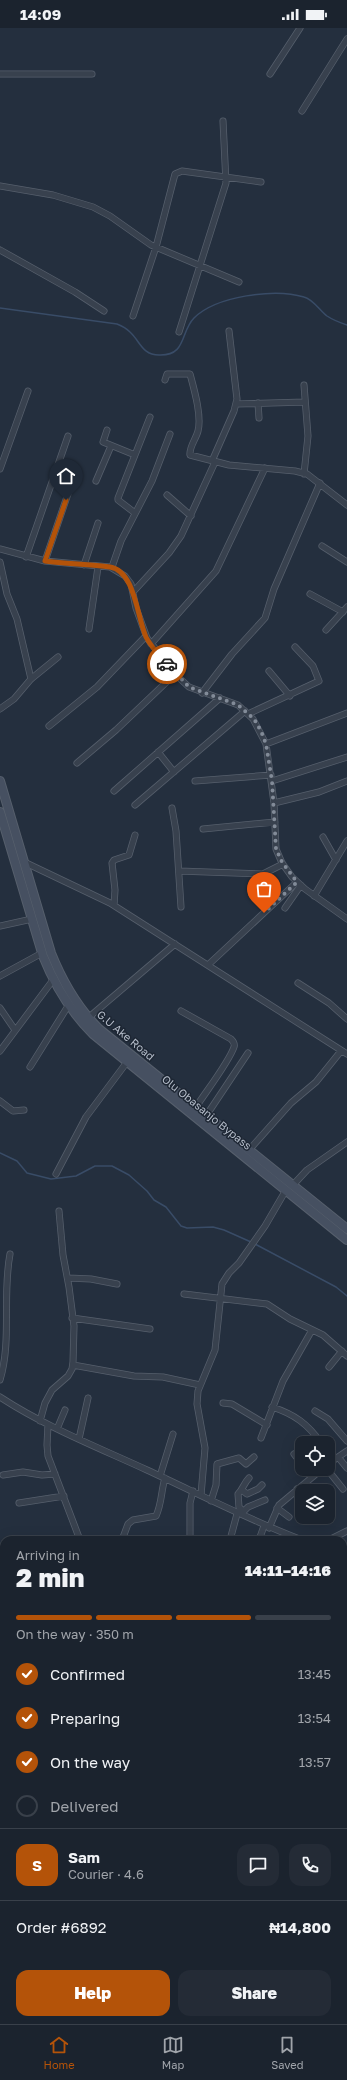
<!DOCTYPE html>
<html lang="en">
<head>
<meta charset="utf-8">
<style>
	:root { --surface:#1b232e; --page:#242b36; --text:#f1f3f6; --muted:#a0a4aa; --line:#39404a; --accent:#b45309 }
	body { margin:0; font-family:"Golos Text",sans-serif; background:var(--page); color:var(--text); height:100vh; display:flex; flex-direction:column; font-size:15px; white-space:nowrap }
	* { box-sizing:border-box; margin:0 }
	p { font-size:13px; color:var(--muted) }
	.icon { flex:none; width:22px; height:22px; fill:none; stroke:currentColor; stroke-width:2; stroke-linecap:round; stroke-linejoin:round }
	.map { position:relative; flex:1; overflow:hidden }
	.details { position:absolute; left:0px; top:1508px; width:347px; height:488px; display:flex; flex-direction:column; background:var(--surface); border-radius:12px 12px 0 0; box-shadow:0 4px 16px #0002,0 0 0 1px var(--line) }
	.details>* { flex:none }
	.controls { position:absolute; left:295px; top:1408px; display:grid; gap:8px }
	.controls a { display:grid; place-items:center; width:40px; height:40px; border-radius:8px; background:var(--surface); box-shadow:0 4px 16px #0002,0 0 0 1px var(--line); font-size:20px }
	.pin { position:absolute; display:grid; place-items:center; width:34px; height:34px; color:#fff; margin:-41px -17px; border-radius:50% 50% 50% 0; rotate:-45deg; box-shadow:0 0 4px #0007 }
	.pin .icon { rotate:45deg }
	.courier { position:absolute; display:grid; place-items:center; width:40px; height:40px; margin:-20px; border:3px solid #b45309; border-radius:50%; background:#fff; color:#222; box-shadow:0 1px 5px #0007 }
	.head em { font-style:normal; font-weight:800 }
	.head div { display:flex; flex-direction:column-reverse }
	.head { display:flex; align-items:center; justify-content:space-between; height:68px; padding:0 16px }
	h1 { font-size:26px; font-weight:800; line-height:30px }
	.bar { display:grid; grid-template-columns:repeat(4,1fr); gap:6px 4px; align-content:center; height:48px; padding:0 16px }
	.bar i { height:5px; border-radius:3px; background:var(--line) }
	.bar .current { background:var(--accent) }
	.bar p { grid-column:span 4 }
	.line { display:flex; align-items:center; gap:10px; padding:0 16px; border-top:1px solid var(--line) }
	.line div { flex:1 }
	.round { display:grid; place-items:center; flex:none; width:42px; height:42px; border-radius:12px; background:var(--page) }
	ol { padding:0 16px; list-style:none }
	li { display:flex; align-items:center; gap:12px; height:44px }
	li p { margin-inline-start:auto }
	li .icon { padding:4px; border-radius:50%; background:var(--accent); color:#fff; stroke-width:4 }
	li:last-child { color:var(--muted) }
	li i { width:22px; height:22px; border:2px solid var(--line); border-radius:50% }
	.cta { display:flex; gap:8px; margin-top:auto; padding:8px 16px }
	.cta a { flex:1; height:46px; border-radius:12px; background:var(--accent); color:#fff; font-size:16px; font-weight:800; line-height:46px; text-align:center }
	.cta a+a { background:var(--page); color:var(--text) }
	.status { display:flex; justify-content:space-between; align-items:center; height:28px; padding:0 20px; background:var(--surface); direction:ltr }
	.status svg { height:11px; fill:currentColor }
	.tab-bar { display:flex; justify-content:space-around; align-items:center; height:56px; border-top:1px solid var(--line); background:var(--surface); font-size:11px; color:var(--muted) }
	.tab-bar a { display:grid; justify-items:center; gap:2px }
	.tab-bar .current { color:var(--accent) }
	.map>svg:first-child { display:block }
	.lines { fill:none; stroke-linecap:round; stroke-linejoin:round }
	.stream { stroke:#394c67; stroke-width:1.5 }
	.street-casing { stroke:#565f6c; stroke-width:7 }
	.secondary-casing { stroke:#565f6c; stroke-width:10 }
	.primary-casing { stroke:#414a57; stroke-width:10 }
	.street { stroke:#38414e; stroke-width:5.5 }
	.secondary { stroke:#465061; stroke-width:8 }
	.primary { stroke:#56606e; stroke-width:9 }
	.done { stroke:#828b98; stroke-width:4; stroke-dasharray:0 7.2 }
	.route { stroke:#b45309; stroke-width:5 }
	.labels { text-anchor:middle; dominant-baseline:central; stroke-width:3; stroke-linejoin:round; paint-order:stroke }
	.street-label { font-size:11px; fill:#b4bcc9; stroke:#1d2633 }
</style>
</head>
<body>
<div class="status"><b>14:09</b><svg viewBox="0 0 49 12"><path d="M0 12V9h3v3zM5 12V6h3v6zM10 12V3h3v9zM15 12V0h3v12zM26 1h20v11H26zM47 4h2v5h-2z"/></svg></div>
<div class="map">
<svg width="347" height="1996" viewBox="0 0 347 1996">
	<rect width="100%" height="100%" fill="#242f3e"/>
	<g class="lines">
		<path class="stream" d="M0,280L117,296C122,298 126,300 130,304C140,313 142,327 159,327C187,328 180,304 194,290C216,268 275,260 304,269C313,271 320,283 327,288C333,292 341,295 347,297
			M0,1125L17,1133L27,1145L51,1151L76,1148L95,1138H112L129,1147L147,1163L154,1172L166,1179L181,1198L187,1200L213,1199L224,1202L251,1214
			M255,1216L336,1259L347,1268"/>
		<g class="street-casing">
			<path id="street" d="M0,46H92
				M270,46L300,0
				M302,83L347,11
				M0,158L53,167L93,179L110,188L151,217L239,254
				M0,222L75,264L104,283
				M133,288L156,219L175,146L182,143L261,154
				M179,304L226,155L223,93
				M165,352L167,346H190C194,361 202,388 198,403C196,411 189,419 190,427L229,437L295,443L307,446L347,477
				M304,357L308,408L304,446
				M258,375L259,390
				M236,376L305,374
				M107,402L103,414L135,427
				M212,433L234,383L237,371L229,303
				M0,441L28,363
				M96,453L111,418
				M167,467L191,488
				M135,485L118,472V470L150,389
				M322,518L347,534
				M0,521L45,533L110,539L125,548L131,556L136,580L147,610L176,647L189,659L238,677L253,691L266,716L274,775L276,821L282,835L292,849L305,861L347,891
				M26,529L68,408
				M45,533L70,460
				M0,534L7,566L17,591L31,651
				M84,537L98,495
				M112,539L121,513L152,453L170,406
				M133,564L169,525L181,508L215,434
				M310,566L343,584
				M89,601L98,539
				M326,602L347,579
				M151,616L216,543L265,440
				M269,643L290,668
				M202,665L232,626L265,590L274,561L320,455
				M0,681L14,671L31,651L58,629
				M248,686L319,653L313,638L295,619
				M49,698L97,659L146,608
				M266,716L347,685
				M158,724L174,744
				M77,735L116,702L175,646
				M195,753L271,747
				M272,753L347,729
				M114,763L220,670
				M274,775L319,764L347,753
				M135,777L245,683
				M172,780L176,803L181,879
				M203,801L275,794
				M323,809L336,832
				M24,834L110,875L347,1026
				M179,843L263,846L283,836
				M314,868L347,813
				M114,877L115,862L112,835L114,832L129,827L135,807
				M285,880L301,857
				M0,898L32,891
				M208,937L297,854
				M0,948L42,925
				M298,955L329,975L347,991
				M0,980L15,1002
				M181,983L231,1011C233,1013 235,1016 234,1019C229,1034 205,1065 196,1079
				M88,990L175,916
				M0,1023L53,952
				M30,1039L68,978
				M0,1073L13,1083L24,1082
				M206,1088L248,1025
				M249,1122L291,1075L316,1054L341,1023
				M56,1146L86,1089L127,1034
				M293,1157L307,1142L347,1114
				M68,1250L91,1251L117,1256
				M184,1266L267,1276L290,1291L323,1307L347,1328
				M72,1290L150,1301
				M73,1337L134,1348L163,1349L200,1357
				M329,1339L342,1323
				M0,1352C12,1312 2,1268 10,1226
				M0,1369C46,1399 97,1419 147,1442C199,1466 249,1492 302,1512
				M223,1375L232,1376L267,1397
				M272,1379C294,1386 308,1396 321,1415
				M315,1383L328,1391L347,1413
				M40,1393L45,1375L52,1362L68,1348L72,1341L73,1334L74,1298L69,1259L63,1227L59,1183
				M48,1397L47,1417L48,1428L80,1512
				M57,1401L65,1382
				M261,1410L283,1353L312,1302
				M79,1411L88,1370
				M294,1426L302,1436
				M338,1429L347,1440
				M328,1436L347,1423
				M306,1441L312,1449
				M327,1441L343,1461
				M3,1447L23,1444L42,1447L55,1446
				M160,1448L173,1406
				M297,1461L302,1466
				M242,1462L247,1466L258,1461L262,1457
				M201,1467L205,1420L197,1376L198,1363L215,1322L222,1256L229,1245L239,1235L265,1198L286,1162
				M211,1473L216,1457L217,1436L239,1430L246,1436L254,1429
				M19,1475L64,1468
				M277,1480L289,1489
				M241,1481L244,1483L248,1479L265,1472
				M328,1482L331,1480
				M238,1486L241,1481L239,1479L238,1466C243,1461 244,1455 249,1450
				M320,1489H321
				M269,1500L279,1477L322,1441
				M122,1512L128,1496L133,1492L156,1488C162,1475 161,1463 165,1450
				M190,1512V1475L193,1463
				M230,1512L237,1486
				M259,1512L264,1498
				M329,1512L347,1503
				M343,1528L347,1530
				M343,1560L347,1567
				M343,1613L347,1612
				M0,1677L4,1676
				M343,1799L347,1801
				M343,1843L347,1842
				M343,1873L347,1880
				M0,1888L4,1887
				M343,1899L347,1897
				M343,1965L347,1961
				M76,1992L77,1996
				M229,1992L230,1996
				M295,1992L299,1996
				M311,1996L315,1992"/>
		</g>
		<g class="secondary-casing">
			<path id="secondary" d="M0,753L51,925C63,955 77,979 99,1001L347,1201
				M0,784L43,928C55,958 70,983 93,1006L347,1212"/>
		</g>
		<g class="primary-casing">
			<path id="primary" d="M0,1579L4,1581
				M0,1591L4,1593
				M343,1701L347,1703
				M343,1713L347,1714"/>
		</g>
		<use href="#street" class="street"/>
		<use href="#secondary" class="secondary"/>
		<use href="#primary" class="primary"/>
	</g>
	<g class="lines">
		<path class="done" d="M167,636L189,659L238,677L254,691L261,703L266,716L272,753L276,821L282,834L297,854L264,885"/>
		<path class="route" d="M66,472L45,533C66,536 89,536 110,539C135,543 137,589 146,609C151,619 160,628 167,636"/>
	</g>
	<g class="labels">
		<g class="street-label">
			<text transform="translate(126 1007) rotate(40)">G.U Ake Road</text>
			<text transform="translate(207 1084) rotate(39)">Olu Obasanjo Bypass</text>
		</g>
	</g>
</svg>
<div class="controls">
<a><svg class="icon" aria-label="locate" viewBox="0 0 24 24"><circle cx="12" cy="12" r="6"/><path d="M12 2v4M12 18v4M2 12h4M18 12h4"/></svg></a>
<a><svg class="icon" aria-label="layers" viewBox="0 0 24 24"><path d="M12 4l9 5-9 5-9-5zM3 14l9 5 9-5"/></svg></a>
</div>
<div class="pin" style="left:264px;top:885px;background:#ea580c"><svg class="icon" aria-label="bag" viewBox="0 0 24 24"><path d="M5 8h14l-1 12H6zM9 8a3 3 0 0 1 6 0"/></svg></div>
<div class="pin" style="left:66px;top:472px;background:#1f2937"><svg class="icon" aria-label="home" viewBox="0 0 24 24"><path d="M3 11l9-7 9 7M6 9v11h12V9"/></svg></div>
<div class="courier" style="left:167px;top:636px"><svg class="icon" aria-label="car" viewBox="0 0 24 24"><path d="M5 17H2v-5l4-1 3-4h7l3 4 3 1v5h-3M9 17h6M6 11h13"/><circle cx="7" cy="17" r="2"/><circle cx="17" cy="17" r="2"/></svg></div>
<section class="details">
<div class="head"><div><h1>2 min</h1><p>Arriving in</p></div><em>14:11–14:16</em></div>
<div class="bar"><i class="current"></i><i class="current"></i><i class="current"></i><i></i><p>On the way · 350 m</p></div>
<ol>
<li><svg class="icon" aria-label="check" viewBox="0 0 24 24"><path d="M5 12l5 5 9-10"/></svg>Confirmed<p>13:45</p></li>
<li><svg class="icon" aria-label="check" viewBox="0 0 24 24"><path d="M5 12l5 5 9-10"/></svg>Preparing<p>13:54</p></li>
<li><svg class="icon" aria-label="check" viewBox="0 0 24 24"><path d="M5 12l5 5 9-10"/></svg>On the way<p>13:57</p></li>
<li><i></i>Delivered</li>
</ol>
<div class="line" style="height:72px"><b class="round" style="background:var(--accent);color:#fff">S</b><div><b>Sam</b><p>Courier · 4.6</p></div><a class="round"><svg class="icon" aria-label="chat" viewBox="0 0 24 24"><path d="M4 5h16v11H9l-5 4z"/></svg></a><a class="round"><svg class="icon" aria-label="phone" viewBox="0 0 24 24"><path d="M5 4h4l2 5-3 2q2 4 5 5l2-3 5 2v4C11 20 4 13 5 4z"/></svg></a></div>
<div class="line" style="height:52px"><div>Order #6892</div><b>₦14,800</b></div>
<div class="cta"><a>Help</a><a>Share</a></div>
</section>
</div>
<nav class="tab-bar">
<a class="current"><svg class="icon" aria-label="home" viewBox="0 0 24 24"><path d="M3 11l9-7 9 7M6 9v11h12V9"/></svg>Home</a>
<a><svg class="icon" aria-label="map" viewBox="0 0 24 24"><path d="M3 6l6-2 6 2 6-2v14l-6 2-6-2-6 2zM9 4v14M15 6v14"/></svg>Map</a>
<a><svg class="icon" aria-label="saved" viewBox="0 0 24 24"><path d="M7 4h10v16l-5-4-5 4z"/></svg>Saved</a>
</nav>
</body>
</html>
